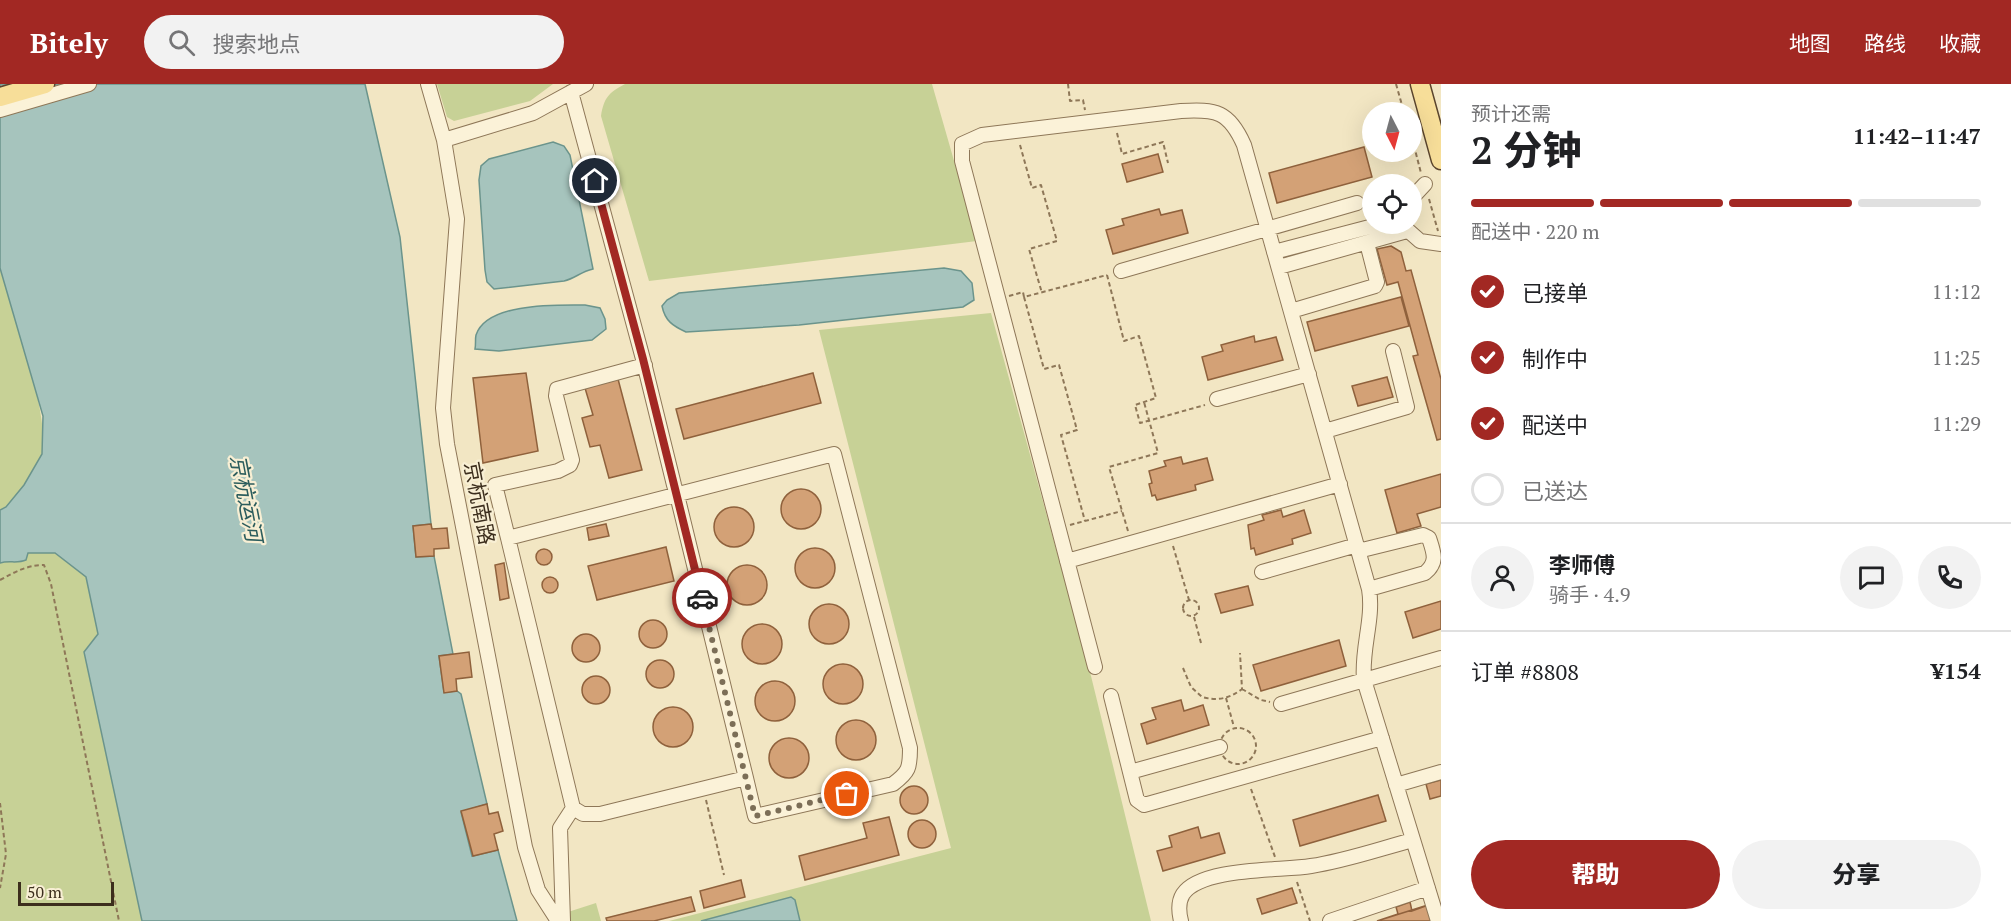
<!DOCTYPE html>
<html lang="zh">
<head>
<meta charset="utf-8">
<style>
	:root { --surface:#fff; --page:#f2f2f2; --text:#202124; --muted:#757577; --line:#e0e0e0; --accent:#a22823 }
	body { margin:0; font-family:"PT Serif","Noto Sans SC",serif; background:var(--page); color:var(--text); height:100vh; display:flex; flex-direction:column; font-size:22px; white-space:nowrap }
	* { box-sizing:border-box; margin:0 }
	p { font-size:20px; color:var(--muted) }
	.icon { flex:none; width:33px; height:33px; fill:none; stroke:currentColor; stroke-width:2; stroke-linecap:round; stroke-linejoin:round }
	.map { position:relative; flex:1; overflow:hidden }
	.panel { display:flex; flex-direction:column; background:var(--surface); width:570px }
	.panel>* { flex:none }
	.needle { width:39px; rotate:174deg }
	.buttons { position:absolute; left:1362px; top:18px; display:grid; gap:12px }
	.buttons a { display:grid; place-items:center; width:60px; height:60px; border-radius:50%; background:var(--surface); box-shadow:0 6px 24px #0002; font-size:30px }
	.scale { position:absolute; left:18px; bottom:15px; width:96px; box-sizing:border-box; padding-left:6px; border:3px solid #3c2e1d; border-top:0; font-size:16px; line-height:21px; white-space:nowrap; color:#3c2e1d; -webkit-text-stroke:4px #f8efd4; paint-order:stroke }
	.pin { position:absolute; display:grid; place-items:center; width:51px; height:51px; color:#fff; margin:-26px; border:3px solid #fff; border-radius:50%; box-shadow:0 2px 6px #0007 }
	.courier { position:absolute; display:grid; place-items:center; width:60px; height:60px; margin:-30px; border:4px solid #a22823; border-radius:50%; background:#fff; color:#222; box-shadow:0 2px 8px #0007 }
	.head em { font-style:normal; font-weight:800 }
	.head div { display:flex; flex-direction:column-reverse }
	.head { display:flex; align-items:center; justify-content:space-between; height:102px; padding:0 30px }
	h1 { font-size:39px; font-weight:800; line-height:45px }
	.bar { display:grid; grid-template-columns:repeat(4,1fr); gap:9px 6px; align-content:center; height:72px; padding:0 30px }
	.bar i { height:8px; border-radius:4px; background:var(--line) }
	.bar .selected { background:var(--accent) }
	.bar p { grid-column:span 4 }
	.line { display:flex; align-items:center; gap:15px; padding:0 30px; border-top:2px solid var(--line) }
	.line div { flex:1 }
	.round { display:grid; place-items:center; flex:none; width:63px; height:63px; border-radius:32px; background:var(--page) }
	ol { padding:0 30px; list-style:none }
	li { display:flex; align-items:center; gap:18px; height:66px }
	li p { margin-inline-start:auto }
	li .icon { padding:6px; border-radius:50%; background:var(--accent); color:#fff; stroke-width:4 }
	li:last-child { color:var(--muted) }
	li i { width:33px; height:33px; border:3px solid var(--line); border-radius:50% }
	.cta { display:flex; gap:12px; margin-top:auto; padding:12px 30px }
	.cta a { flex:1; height:69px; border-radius:36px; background:var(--accent); color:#fff; font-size:24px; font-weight:800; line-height:69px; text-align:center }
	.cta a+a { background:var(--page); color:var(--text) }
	header { display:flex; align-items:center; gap:36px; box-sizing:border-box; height:84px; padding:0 30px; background:var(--accent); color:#fff }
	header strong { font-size:28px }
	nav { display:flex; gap:33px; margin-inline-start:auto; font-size:21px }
	.search { width:420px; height:54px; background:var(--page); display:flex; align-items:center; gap:15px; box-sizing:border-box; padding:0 21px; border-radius:33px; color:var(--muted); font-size:22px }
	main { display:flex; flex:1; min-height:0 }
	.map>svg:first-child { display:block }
	.green { fill:#c7d196 }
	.water { fill:#a6c4bd; stroke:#6b948c; stroke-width:1.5 }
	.building { fill:#d3a176; stroke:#8f613c; stroke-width:1.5 }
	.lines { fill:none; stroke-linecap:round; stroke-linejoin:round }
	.minor-casing { stroke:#8e7758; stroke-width:16 }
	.major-casing { stroke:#5b452d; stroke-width:21 }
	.path { stroke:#8e7758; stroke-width:2; stroke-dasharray:4.5 3; stroke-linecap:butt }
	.minor { stroke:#fbf2d8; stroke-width:14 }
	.major { stroke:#f7de99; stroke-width:18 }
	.done { stroke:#7c6e57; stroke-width:6; stroke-dasharray:0 10.8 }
	.route { stroke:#a22823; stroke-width:8 }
	.labels { text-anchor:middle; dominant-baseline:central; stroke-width:4.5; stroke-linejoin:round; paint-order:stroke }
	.street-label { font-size:21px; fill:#3c2e1d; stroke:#f8efd4 }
	.water-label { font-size:22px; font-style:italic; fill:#2c5d5d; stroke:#f8efd4 }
</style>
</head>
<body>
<header>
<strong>Bitely</strong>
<div class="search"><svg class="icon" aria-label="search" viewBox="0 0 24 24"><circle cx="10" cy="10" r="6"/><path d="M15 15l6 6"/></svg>搜索地点</div>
<nav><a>地图</a><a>路线</a><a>收藏</a></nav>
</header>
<main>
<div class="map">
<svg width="1441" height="837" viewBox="0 0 1441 837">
	<rect width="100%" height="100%" fill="#f2e6c3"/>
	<path class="green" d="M437,0H553L530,17L454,37L447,33Z
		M625,0H932L977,157L649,197L601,32C604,14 608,9 625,0Z
		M0,184C12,225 51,333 42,369C38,387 18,410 6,424L55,469L86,493L98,550L84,568L142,837H0Z
		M991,229L1091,592L1151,837H669L951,764L819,246Z
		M596,819L601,837H571L568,828Z"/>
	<path class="water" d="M0,0H365L400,153L431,440L413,442L416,473L434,472L453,570L439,572L444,608L457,607L461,610L487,720L461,728L472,772L498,766L517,837H142L84,568L98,550L86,493L55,469H28L26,476C17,480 9,476 0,479V426L6,423L24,401L42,370L43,332L0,184Z
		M553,58L564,62L570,71L593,185C580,188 576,194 564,197L494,205L487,198L485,186L479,96L481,82L489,75Z
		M944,184L961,187L972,199L974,216L963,223L799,241L686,248C673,242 665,237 662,222L667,216L679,209Z
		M585,221L600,224L605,235L606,245L592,256L499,267L475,265C476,261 475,255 476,251C487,218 559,221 585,221Z
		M791,813L795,816L800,837H701Z"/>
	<path class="building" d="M1364,63L1372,93L1277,119L1269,89Z
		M1158,70L1163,88L1127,98L1122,80Z
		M1159,125L1161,131L1182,126L1188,149L1113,170L1106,146L1124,141L1122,135Z
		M1391,162L1401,168L1406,187L1411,186L1441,295V355L1437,356L1413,272L1418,271L1398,198L1387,201L1377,165Z
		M1401,213L1409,242L1315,267L1307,238Z
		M1254,252L1255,258L1276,253L1283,276L1208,296L1202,273L1223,267L1221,261Z
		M526,289L538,367L483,379L473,294Z
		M813,289L821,319L684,355L676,325Z
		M1387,293L1393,313L1358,322L1352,302Z
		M618,295L642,386L609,394L600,361L590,363L582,334L593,331L585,304Z
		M1181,373L1183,380L1207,374L1213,396L1195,401L1196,406L1157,416L1155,411L1152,412L1149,400L1152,399L1149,387L1166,382L1164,377Z
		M1441,390V423L1417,430L1421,442L1397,449L1385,406Z
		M781 425a20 20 0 1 1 40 0a20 20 0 1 1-40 0Z
		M714 443a20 20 0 1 1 40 0a20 20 0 1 1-40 0Z
		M1281,426L1283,433L1304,426L1311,449L1292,455L1293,460L1256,471L1254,464L1251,465L1248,441L1264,436L1262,431Z
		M431,440L432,445L447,444L449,464L434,465V472L416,473L413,442Z
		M606,440L609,452L589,456L587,444Z
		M666,463L674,497L597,516L588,482Z
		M795 484a20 20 0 1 1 40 0a20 20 0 1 1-40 0Z
		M536 473a8 8 0 1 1 16 0a8 8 0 1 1-16 0Z
		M504,479L509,514L500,516L495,481Z
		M727 501a20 20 0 1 1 40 0a20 20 0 1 1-40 0Z
		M542 501a8 8 0 1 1 16 0a8 8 0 1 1-16 0Z
		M1248,502L1253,521L1221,529L1215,510Z
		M1441,517V545L1413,554L1405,528Z
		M809 540a20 20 0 1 1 40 0a20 20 0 1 1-40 0Z
		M639 550a14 14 0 1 1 28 0a14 14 0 1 1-28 0Z
		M742 560a20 20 0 1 1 40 0a20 20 0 1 1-40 0Z
		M572 564a14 14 0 1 1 28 0a14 14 0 1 1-28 0Z
		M1339,556L1346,582L1261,607L1253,581Z
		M469,568L472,593L456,595L457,607L444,609L439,572Z
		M646 590a14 14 0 1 1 28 0a14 14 0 1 1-28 0Z
		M823 600a20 20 0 1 1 40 0a20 20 0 1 1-40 0Z
		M582 606a14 14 0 1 1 28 0a14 14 0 1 1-28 0Z
		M755 617a20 20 0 1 1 40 0a20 20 0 1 1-40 0Z
		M1181,616L1184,627L1203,621L1209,641L1147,660L1141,640L1156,635L1152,624Z
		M653 643a20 20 0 1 1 40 0a20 20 0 1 1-40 0Z
		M836 656a20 20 0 1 1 40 0a20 20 0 1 1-40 0Z
		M769 674a20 20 0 1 1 40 0a20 20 0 1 1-40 0Z
		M1441,696V712L1430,715L1426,700Z
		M900 716a14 14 0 1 1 28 0a14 14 0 1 1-28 0Z
		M1378,711L1386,737L1300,762L1293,736Z
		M487,720L489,730L498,728L503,747L494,750L498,766L473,772L461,727Z
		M889,733L899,771L805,796L799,772L867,754L863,739Z
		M908 750a14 14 0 1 1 28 0a14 14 0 1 1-28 0Z
		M1198,743L1201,754L1219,749L1225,769L1163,787L1157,767L1172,763L1169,752Z
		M741,796L745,813L704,824L700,807Z
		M1292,804L1297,819L1262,830L1257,815Z
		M691,813L695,827L654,837H607L606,834Z
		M1410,818L1412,827L1431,820L1436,837H1377L1398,830L1396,823Z
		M1431,820L1436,837H1377Z"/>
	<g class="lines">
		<g class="minor-casing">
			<path id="minor" d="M428,0L444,56L457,135L443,324L447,360L525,763L538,806L558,837
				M571,8L643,275L674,401L677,411L746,694L755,732L893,700C909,688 910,684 910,664L834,370L508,454L573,724L583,730H600L746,694
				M0,26L89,0
				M444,56L533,29L586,0
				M1412,114L1425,100
				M1403,142L1420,157L1441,160
				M1274,168L1381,140
				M1279,183L1407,147
				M1121,187L1357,119
				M1291,227L1375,202L1377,198L1367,159
				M1217,315L1309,290
				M1325,347L1407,323L1393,267
				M508,454L495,401L558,387L570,381L572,376L556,312L557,305L645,281
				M1358,467L1423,451L1429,454C1434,469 1438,478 1425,489L1369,505
				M1067,477L1340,400
				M1262,488L1357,461
				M1095,583L962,77V60L982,51L1181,27C1216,25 1229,27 1244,61L1369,505C1374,535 1361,565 1364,596L1438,837
				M1111,612L1137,716L1144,721L1382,654
				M1281,620L1441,574
				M1130,688L1220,663
				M1396,701L1441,688
				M563,837L560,744L573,724
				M1181,837C1179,829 1178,818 1183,810C1202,783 1281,787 1311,782C1345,777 1379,765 1413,756
				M1330,837L1428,804"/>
		</g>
		<g class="major-casing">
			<path id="major" d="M1420,0L1441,76
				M0,13L45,0"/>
		</g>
		<path class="path" d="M1068,0L1070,17L1083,16L1085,26
			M1396,0L1404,28
			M1117,49L1122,70L1163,58L1168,79
			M1412,54L1421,89
			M1020,61L1032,104L1041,101L1057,157L1029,165L1042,209
			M1429,115L1438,147
			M1107,191L1124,257L1139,252L1156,314L1135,321L1140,339L1205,321
			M1009,212L1023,208L1024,213L1107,191
			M1024,213L1044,285L1059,281L1077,346L1061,351L1085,437
			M1070,441L1122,427
			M1128,447L1109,383L1158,369L1144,318
			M1173,462L1189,516
			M0,496C15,488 27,481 44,481L51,500L119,837
			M1183 524a8 8 0 1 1 16 0a8 8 0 1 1-16 0Z
			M1194,533L1201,559
			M1183,584L1191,603L1202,613C1217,617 1229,615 1242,605L1240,569
			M1242,605L1261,616L1270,618
			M1226,614L1234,643
			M1220 662a18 18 0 1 1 36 0a18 18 0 1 1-36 0Z
			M1251,705L1275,773
			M706,716L724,791
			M0,719L6,770L0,804
			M1297,798L1310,837"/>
		<use href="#minor" class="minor"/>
		<use href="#major" class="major"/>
	</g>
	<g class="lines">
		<path class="done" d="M702,514L755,732L847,710"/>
		<path class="route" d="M595,97L643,275L702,514"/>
	</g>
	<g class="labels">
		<g class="street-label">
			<text transform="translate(480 419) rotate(79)">京杭南路</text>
		</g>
		<g class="water-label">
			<text transform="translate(247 414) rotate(79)">京杭运河</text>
		</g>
	</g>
</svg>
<div class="buttons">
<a><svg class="needle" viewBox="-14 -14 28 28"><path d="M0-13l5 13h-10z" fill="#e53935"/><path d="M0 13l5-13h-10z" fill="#757577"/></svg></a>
<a><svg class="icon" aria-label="locate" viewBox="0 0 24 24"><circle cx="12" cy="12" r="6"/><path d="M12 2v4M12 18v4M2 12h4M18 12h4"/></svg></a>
</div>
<div class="scale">50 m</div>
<div class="pin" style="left:847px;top:710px;background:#ea580c"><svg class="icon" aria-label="bag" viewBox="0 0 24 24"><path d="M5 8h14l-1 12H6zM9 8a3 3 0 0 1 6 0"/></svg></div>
<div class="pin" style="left:595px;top:97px;background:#1f2937"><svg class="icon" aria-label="home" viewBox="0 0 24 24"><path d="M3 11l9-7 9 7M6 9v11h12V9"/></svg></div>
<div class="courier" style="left:702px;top:514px"><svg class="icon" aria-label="car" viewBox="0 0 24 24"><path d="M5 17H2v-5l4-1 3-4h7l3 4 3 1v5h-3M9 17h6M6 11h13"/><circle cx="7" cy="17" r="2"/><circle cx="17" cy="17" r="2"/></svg></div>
</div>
<section class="panel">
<div class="head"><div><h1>2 分钟</h1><p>预计还需</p></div><em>11:42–11:47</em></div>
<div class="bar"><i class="selected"></i><i class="selected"></i><i class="selected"></i><i></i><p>配送中 · 220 m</p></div>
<ol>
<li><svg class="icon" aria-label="check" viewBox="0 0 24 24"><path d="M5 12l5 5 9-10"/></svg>已接单<p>11:12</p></li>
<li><svg class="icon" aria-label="check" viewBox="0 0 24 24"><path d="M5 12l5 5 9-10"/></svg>制作中<p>11:25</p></li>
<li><svg class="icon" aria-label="check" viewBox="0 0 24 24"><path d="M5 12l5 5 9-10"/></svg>配送中<p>11:29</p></li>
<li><i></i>已送达</li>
</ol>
<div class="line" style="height:108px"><a class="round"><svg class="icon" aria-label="person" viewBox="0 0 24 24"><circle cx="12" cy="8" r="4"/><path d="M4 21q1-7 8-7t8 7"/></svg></a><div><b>李师傅</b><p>骑手 · 4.9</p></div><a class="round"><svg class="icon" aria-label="chat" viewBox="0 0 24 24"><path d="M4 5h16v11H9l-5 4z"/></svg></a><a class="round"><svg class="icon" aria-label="phone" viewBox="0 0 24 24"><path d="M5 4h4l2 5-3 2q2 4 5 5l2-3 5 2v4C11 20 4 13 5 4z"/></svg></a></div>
<div class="line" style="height:78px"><div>订单 #8808</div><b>¥154</b></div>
<div class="cta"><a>帮助</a><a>分享</a></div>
</section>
</main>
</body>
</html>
